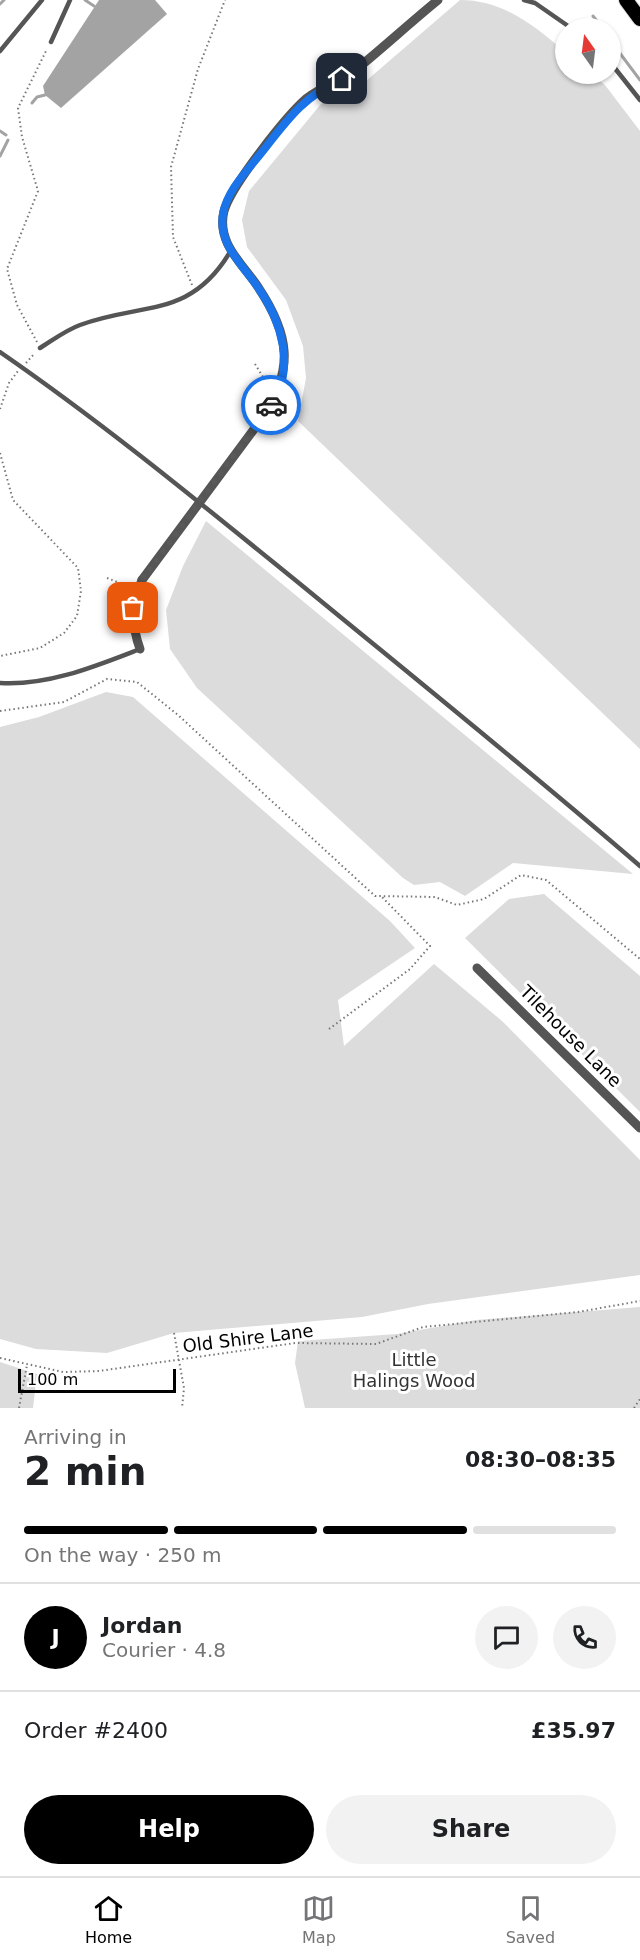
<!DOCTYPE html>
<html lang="en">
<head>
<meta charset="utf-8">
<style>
	:root { --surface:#fff; --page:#f2f2f2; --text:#202124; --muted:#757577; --line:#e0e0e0; --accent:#000 }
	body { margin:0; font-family:"DejaVu Sans",sans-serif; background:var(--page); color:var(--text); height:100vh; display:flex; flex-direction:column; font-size:22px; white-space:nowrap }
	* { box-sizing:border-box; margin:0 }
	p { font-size:20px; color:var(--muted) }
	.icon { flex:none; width:33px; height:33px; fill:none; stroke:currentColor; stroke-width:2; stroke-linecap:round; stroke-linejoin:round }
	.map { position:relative; height:1408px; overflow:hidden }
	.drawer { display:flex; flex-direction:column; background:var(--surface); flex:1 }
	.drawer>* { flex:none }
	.needle { width:39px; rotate:346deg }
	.controls { position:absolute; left:555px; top:18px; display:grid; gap:12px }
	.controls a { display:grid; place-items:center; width:66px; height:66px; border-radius:50%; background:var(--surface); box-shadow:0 2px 4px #0004; font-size:30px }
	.scale { position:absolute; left:18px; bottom:15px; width:158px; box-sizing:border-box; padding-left:6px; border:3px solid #000; border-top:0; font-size:16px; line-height:21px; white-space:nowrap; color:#000; -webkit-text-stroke:4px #fff; paint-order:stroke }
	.pin { position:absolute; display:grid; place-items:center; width:51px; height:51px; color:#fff; margin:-26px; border-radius:12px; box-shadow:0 3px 9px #0006 }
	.courier { position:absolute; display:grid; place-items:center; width:60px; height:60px; margin:-30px; border:4px solid #1a73e8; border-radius:50%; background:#fff; color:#222; box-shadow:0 2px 8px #0007 }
	.head em { font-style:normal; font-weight:800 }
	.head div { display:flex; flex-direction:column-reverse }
	.head { display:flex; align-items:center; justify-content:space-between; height:102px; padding:0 24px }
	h1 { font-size:39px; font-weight:800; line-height:45px }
	.bar { display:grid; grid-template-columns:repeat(4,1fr); gap:9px 6px; align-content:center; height:72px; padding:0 24px }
	.bar i { height:8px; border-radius:4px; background:var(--line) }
	.bar .current { background:var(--accent) }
	.bar p { grid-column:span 4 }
	.line { display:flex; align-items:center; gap:15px; padding:0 24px; border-top:2px solid var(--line) }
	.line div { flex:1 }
	.round { display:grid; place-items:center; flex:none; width:63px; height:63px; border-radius:32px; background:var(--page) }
	.action { display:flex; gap:12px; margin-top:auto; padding:12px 24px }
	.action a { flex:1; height:69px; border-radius:36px; background:var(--accent); color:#fff; font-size:24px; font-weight:800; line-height:69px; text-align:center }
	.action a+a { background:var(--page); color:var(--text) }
	.tab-bar { display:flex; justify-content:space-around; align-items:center; height:84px; border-top:2px solid var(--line); background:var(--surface); font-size:16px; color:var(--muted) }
	.tab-bar a { display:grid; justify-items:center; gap:3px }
	.tab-bar .current { color:var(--accent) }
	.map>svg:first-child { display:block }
	.green { fill:#dcdcdc }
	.water { fill:#a3a3a3 }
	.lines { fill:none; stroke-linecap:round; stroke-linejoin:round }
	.stream { stroke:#a3a3a3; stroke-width:3 }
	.primary-casing { stroke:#dbdbdb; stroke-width:16 }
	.path { stroke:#777; stroke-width:2; stroke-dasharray:1.5 3; stroke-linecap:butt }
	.lane { stroke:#555; stroke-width:4.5 }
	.street { stroke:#555; stroke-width:9 }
	.primary { stroke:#000; stroke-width:14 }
	.street-bridge { stroke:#555; stroke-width:9 }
	.done { stroke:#595959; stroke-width:6; stroke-dasharray:0 10.8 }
	.route { stroke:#1a73e8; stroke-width:8 }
	.labels { text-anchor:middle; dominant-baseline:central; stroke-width:6; stroke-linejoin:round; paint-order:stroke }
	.street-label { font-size:18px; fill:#000; stroke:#fff }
	.park-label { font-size:18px; fill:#333; stroke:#fff }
</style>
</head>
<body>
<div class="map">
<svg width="640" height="1408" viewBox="0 0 640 1408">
	<rect width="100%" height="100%" fill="#fff"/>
	<path class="green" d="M460,0C503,0 535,26 565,52L566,74H592L605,85L640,131V749L298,421L306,378L303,346L286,300L247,247L242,220L249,191L321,104L366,81Z
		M206,521L633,874L513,863L465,896L440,882L414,885L403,878L197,688L170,649L166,610L183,566Z
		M106,692L133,697L390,921L415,948L338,1000L344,1046L434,964L502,1021L640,1160V1275L428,1304L362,1317L174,1333L107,1353L36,1349L0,1339V727L39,717Z
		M544,894L640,976V1112L465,938L509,899Z
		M640,1307V1408H305L295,1363L298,1341L397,1334L476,1320Z
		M0,1362L37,1374L33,1408H0Z"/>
	<path class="water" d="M99,0H155L167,14L61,108L45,95L43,86Z"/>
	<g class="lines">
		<path class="stream" d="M85,0L94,6
			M0,4L4,0
			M593,16L602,28
			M610,40L640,80
			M32,103L37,97L45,95
			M0,131L6,135
			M0,156L8,140"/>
		<g class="primary-casing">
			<path id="primary" d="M626,0L640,19"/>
		</g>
		<path class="path" d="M192,285L173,237L171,167L198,69L225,0
			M37,342L17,305L7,269L38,191L22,137L18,108L47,49
			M26,363L34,354
			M255,364L268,385
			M0,409L9,383L18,371
			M0,453L13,500L78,568L81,591L77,616L64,633L40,648L0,656
			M107,578L130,587
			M0,711L64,702L107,679L137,682L178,715L375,896L435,897L457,905L484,899L521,875L546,880L640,959
			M329,1029L410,969L430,946L382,897
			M174,1333L184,1388L182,1408
			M0,1358L63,1372L99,1371L295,1343L376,1344L423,1327L578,1312L640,1301
			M19,1408L27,1365
			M634,1408L640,1399"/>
		<path class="lane" d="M524,0L535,3L571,28
			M51,42L70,0
			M0,51L42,0
			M610,62L640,100
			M40,348C53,340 66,330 80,325C142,302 190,319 230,252
			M0,352C106,425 205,507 305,588C417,680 530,771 640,866
			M0,683C48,686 96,666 140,649"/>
		<path class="street" d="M263,417C294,369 290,335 258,287C243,264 216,243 224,211C231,186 286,116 307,98C323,86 342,80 358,68C385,46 411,22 438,0
			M140,649C131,624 132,605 142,580
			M477,968L640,1128"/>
		<use href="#primary" class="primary"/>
		<path class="street-bridge" d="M142,580L263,417"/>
	</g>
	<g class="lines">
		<path class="done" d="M133,608L142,580L271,405"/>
		<path class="route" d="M271,405C296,368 282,321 257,286C242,264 218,244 223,214C227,190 248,170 262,152C288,119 303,97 342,79"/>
	</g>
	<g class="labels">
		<g class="street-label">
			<text transform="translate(571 1036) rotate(45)">Tilehouse Lane</text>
			<text transform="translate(248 1338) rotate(-7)">Old Shire Lane</text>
		</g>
		<g class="park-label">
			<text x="414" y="1359">Little<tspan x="414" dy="21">Halings Wood</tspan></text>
		</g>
	</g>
</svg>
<div class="controls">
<a><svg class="needle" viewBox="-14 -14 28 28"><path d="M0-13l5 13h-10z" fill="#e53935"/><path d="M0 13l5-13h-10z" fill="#757577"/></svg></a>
</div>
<div class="scale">100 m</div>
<div class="pin" style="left:133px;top:608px;background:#ea580c"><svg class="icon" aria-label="bag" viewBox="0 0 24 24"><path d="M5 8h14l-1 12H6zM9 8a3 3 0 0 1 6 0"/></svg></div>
<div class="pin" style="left:342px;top:79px;background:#1f2937"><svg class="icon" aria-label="home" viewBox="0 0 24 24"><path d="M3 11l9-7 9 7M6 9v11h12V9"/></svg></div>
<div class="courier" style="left:271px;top:405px"><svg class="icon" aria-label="car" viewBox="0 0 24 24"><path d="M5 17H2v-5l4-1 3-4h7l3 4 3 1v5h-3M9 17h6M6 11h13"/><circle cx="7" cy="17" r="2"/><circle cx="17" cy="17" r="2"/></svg></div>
</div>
<section class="drawer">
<div class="head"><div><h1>2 min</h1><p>Arriving in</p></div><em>08:30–08:35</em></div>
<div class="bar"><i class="current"></i><i class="current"></i><i class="current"></i><i></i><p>On the way · 250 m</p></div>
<div class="line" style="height:108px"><b class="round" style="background:var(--accent);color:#fff">J</b><div><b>Jordan</b><p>Courier · 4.8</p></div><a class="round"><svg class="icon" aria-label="chat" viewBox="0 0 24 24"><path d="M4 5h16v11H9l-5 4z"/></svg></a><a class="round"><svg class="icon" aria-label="phone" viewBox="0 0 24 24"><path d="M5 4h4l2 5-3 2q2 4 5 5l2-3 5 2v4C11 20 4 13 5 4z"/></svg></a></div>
<div class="line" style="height:78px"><div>Order #2400</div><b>£35.97</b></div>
<div class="action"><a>Help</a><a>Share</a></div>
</section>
<nav class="tab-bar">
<a class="current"><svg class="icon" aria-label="home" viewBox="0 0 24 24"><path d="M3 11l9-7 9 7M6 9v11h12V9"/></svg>Home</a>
<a><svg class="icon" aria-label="map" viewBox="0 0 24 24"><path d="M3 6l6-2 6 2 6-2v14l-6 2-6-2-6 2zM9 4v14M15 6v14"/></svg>Map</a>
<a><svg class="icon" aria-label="saved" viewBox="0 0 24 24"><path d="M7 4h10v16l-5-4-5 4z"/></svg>Saved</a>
</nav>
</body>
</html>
